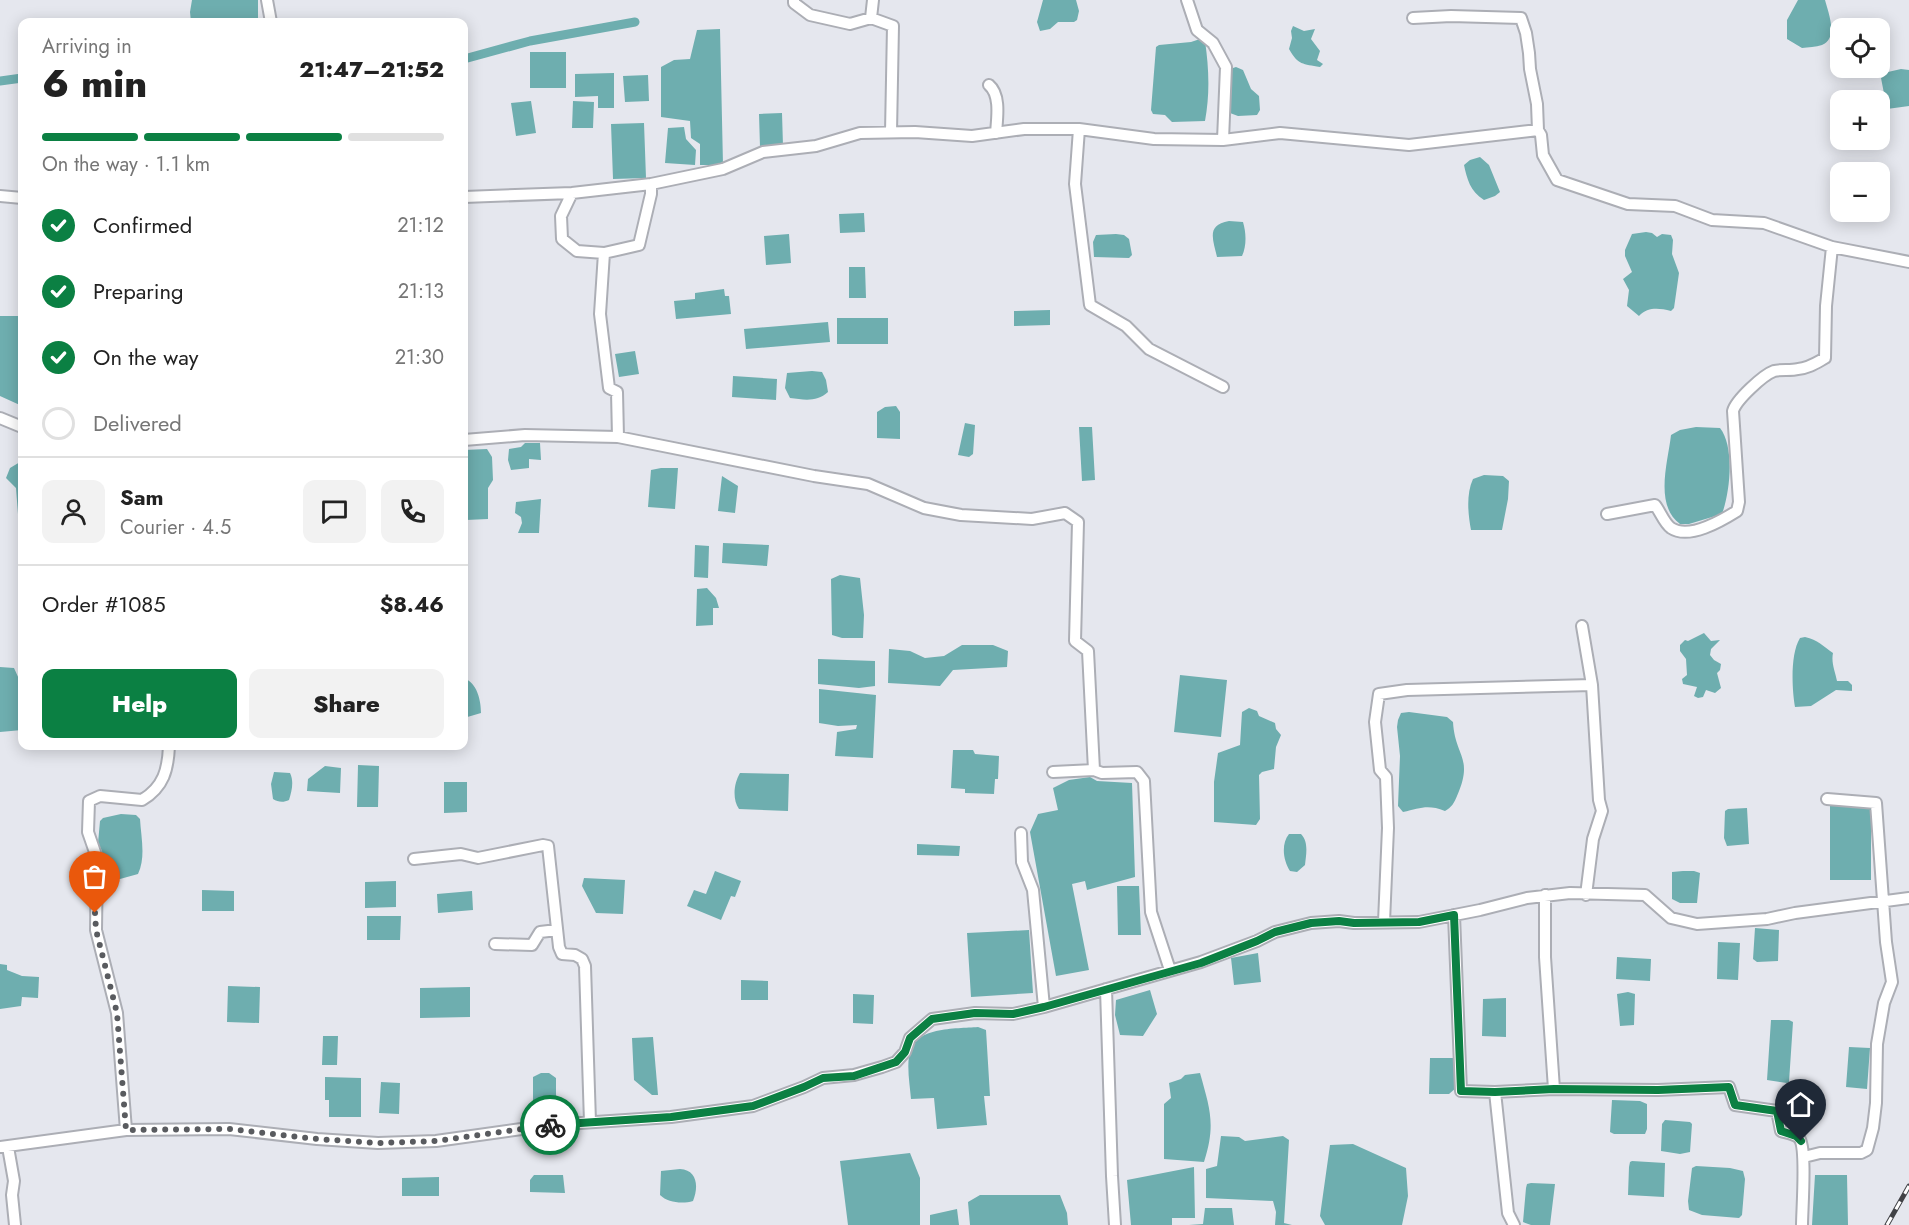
<!DOCTYPE html>
<html lang="en">
<head>
<meta charset="utf-8">
<style>
	:root { --surface:#fff; --page:#f2f2f2; --text:#222; --muted:#767676; --line:#e0e0e0; --accent:#0b8043 }
	body { margin:0; font-family:Jost,sans-serif; background:var(--page); color:var(--text); height:100vh; display:flex; flex-direction:column; font-size:22px; white-space:nowrap }
	* { box-sizing:border-box; margin:0 }
	p { font-size:20px; color:var(--muted) }
	.icon { flex:none; width:33px; height:33px; fill:none; stroke:currentColor; stroke-width:2; stroke-linecap:round; stroke-linejoin:round }
	.map { position:relative; flex:1; overflow:hidden }
	.panel { position:absolute; left:18px; top:18px; width:450px; height:732px; display:flex; flex-direction:column; background:var(--surface); border-radius:12px; box-shadow:0 3px 15px #0003 }
	.panel>* { flex:none }
	.tools { position:absolute; left:1830px; top:18px; display:grid; gap:12px }
	.tools a { display:grid; place-items:center; width:60px; height:60px; border-radius:12px; background:var(--surface); box-shadow:0 3px 15px #0003; font-size:30px }
	.pin { position:absolute; display:grid; place-items:center; width:51px; height:51px; color:#fff; margin:-62px -26px; border-radius:50% 50% 50% 0; rotate:-45deg; box-shadow:0 0 6px #0007 }
	.pin .icon { rotate:45deg }
	.courier { position:absolute; display:grid; place-items:center; width:60px; height:60px; margin:-30px; border:4px solid #0b8043; border-radius:50%; background:#fff; color:#222; box-shadow:0 2px 8px #0007 }
	.head em { font-style:normal; font-weight:800 }
	.head div { display:flex; flex-direction:column-reverse }
	.head { display:flex; align-items:center; justify-content:space-between; height:102px; padding:0 24px }
	h1 { font-size:39px; font-weight:800; line-height:45px }
	.bar { display:grid; grid-template-columns:repeat(4,1fr); gap:9px 6px; align-content:center; height:72px; padding:0 24px }
	.bar i { height:8px; border-radius:4px; background:var(--line) }
	.bar .active { background:var(--accent) }
	.bar p { grid-column:span 4 }
	.line { display:flex; align-items:center; gap:15px; padding:0 24px; border-top:2px solid var(--line) }
	.line div { flex:1 }
	.round { display:grid; place-items:center; flex:none; width:63px; height:63px; border-radius:12px; background:var(--page) }
	ol { padding:0 24px; list-style:none }
	li { display:flex; align-items:center; gap:18px; height:66px }
	li p { margin-inline-start:auto }
	li .icon { padding:6px; border-radius:50%; background:var(--accent); color:#fff; stroke-width:4 }
	li:last-child { color:var(--muted) }
	li i { width:33px; height:33px; border:3px solid var(--line); border-radius:50% }
	.primary-button { display:flex; gap:12px; margin-top:auto; padding:12px 24px }
	.primary-button a { flex:1; height:69px; border-radius:12px; background:var(--accent); color:#fff; font-size:24px; font-weight:800; line-height:69px; text-align:center }
	.primary-button a+a { background:var(--page); color:var(--text) }
	.map>svg:first-child { display:block }
	.water { fill:#6eaeaf }
	.lines { fill:none; stroke-linecap:round; stroke-linejoin:round }
	.canal { stroke:#6eaeaf; stroke-width:9 }
	.street-casing { stroke:#acaeb5; stroke-width:14 }
	.street { stroke:#fff; stroke-width:10 }
	.rail-casing { stroke:#414246; stroke-width:5 }
	.rail { stroke:#fff; stroke-width:3; stroke-dasharray:9; stroke-linecap:butt }
	.done { stroke:#595b5f; stroke-width:6; stroke-dasharray:0 10.8 }
	.route { stroke:#0b8043; stroke-width:8 }
</style>
</head>
<body>
<div class="map">
<svg width="1909" height="1225" viewBox="0 0 1909 1225">
	<rect width="100%" height="100%" fill="#e5e7ee"/>
	<path class="water" d="M192,0H258V22H191L190,12Z
		M1043,0H1076L1079,11L1077,20L1074,22H1058L1050,29L1040,31L1037,22Z
		M1798,0H1825C1828,12 1839,38 1822,45C1816,47 1808,47 1802,48L1787,39V20Z
		M1293,26L1304,31L1315,29L1311,39L1320,51L1317,60L1323,64L1320,67C1303,64 1298,65 1289,49L1292,38L1291,31Z
		M720,29L723,165H700V144L691,138L690,121L661,117V67L674,60L690,59L697,30Z
		M1200,39L1205,41C1209,68 1210,94 1205,121L1172,122L1165,115L1153,114L1151,110L1156,47L1159,45L1191,42Z
		M530,52H566V88H530Z
		M1236,67L1243,70L1251,89L1259,96L1260,110L1257,115L1238,116L1230,113V69Z
		M1901,69L1909,70V106L1887,109L1881,78L1888,72Z
		M614,73V108H598V96L575,97V74Z
		M648,75L649,101L625,102L623,76Z
		M531,101L536,133L516,136L511,103Z
		M573,101L594,102L593,128H572Z
		M782,113L783,146L760,147L759,114Z
		M644,123L646,178L613,179L611,124Z
		M684,127L686,139L696,150L695,165L665,163L668,128Z
		M1480,157L1489,165L1500,192L1495,196L1484,200C1470,191 1467,179 1464,165L1470,160Z
		M864,213L865,232L840,233L839,214Z
		M1229,221L1243,222C1246,232 1247,245 1242,256L1217,257C1213,239 1206,225 1229,221Z
		M1646,232L1652,233L1657,237L1662,234L1671,235L1673,240L1672,254L1679,273L1674,308L1671,311C1658,308 1648,307 1639,316L1627,306L1629,290L1623,279L1632,272L1625,256V250L1632,234Z
		M789,234L791,263L766,265L764,236Z
		M1116,234L1124,235L1129,239L1132,255L1129,258L1094,257L1093,242L1096,235Z
		M849,267H865L866,298H849Z
		M724,289L725,296H729L731,314L676,319L674,301L695,299V293Z
		M1050,310V325L1014,326V311Z
		M0,316H22V406L0,396Z
		M837,318H888V344H837Z
		M828,322L830,342L746,349L744,329Z
		M635,351L639,374L619,377L615,354Z
		M812,371L822,372L826,380L828,392C817,402 805,400 790,398L785,388L787,373Z
		M733,376L777,379L776,400L732,397Z
		M896,406L900,412V439L877,438V412L885,407Z
		M965,423L975,425L973,454L969,457L958,455Z
		M1079,427H1092L1095,480L1082,481Z
		M1696,427L1720,428C1735,447 1730,492 1722,514L1689,524H1680C1654,505 1668,462 1671,435L1680,430Z
		M525,443H540L541,460L529,459V468L511,470L508,460L509,449L521,447Z
		M487,449L492,457L493,480L488,488V519L466,520L464,519V450Z
		M20,462H22V514H18L16,488L6,478L10,468Z
		M661,468H678L675,509L648,507L651,470Z
		M1484,475L1503,476L1509,481L1508,499L1502,530H1471C1468,514 1466,494 1473,479Z
		M722,476L738,486L735,513L718,511Z
		M541,499L539,533H518L522,523L521,517L515,513L516,502Z
		M723,543L769,545L767,566L722,563Z
		M695,545L709,546L708,578L694,577Z
		M840,575L860,578L864,615L863,638H842L832,635L831,579Z
		M707,588L716,598L719,608H713V625L696,626L697,589Z
		M1704,633L1711,641L1720,640L1711,649L1710,655L1714,660L1721,664L1720,670L1717,673L1721,688L1715,693L1706,690L1703,697L1698,698L1694,696L1697,687L1683,684L1682,679L1687,675L1686,659L1680,651V645L1685,640L1688,641Z
		M1805,637C1818,640 1823,646 1833,653C1831,663 1835,671 1837,681H1848L1852,685V691L1836,690L1811,706L1795,707C1792,690 1790,654 1800,638Z
		M962,645H993L1008,651L1007,667L953,670L940,686L888,683L889,649L910,651L925,658L944,656Z
		M818,659L875,661V686L859,688L818,684Z
		M0,667L14,668L19,679L22,730L0,732Z
		M1180,675L1227,680L1221,737L1174,732Z
		M464,678C477,683 481,700 481,713L464,718Z
		M819,689L876,695L873,758L835,756L837,732L856,729L857,725L838,726L819,723Z
		M1249,708L1257,711L1259,716L1275,723L1276,729L1281,735L1276,747L1274,769L1262,772L1259,775L1260,819L1256,825L1214,822V782L1218,753L1240,745L1242,712Z
		M1409,712L1447,717L1453,722C1455,757 1474,757 1457,796C1454,803 1452,807 1445,811C1428,804 1420,808 1403,812L1398,806L1400,756L1397,727L1398,720L1401,713Z
		M953,750H973L975,754L999,756L998,779H995L994,794L965,793V789L951,788Z
		M358,765L379,766L378,807H357Z
		M325,766L341,768L340,793L307,791L308,779Z
		M274,772L290,773C294,781 292,791 289,800C283,803 278,802 273,799L271,784Z
		M740,773L789,774L788,811L739,809C732,799 734,783 740,773Z
		M1090,777L1097,781L1132,783L1135,877L1087,890L1085,881L1072,884L1089,970L1056,976L1030,832L1038,814L1058,810L1053,788L1069,780Z
		M444,782H467V812L444,813Z
		M1830,805H1871V880H1830Z
		M1747,808L1749,844L1727,846L1724,838L1725,811L1728,809Z
		M121,814L136,815L140,819C141,837 146,857 138,874L120,879L103,878L102,851L98,843L100,821L103,818Z
		M1289,834H1301C1309,842 1306,855 1305,865L1297,872L1290,871C1283,860 1281,844 1289,834Z
		M917,844L960,846L959,856L917,855Z
		M715,871L741,881L735,897L731,896L721,920L687,906L694,890L706,894Z
		M1683,871H1694L1700,873L1697,903H1680L1672,899V872Z
		M584,878L625,880L623,914L596,913L582,886Z
		M396,881V907L365,908V882Z
		M1117,886H1139L1141,935H1118Z
		M202,890L234,891V911H202Z
		M472,891L473,910L438,913L437,894Z
		M367,916H401L400,940H367Z
		M1755,928L1779,930L1778,961L1757,962L1753,959Z
		M1029,930L1033,993L971,997L967,933Z
		M1718,942L1740,943L1738,980L1717,979Z
		M1258,953L1261,982L1234,985L1231,958Z
		M1617,957L1651,959L1650,981L1616,979Z
		M0,964L7,965V970L22,976L39,977L38,998L22,997L21,1006L0,1009Z
		M741,980L768,981V1000H741Z
		M228,986L260,987L259,1023L227,1022Z
		M470,987V1017L420,1018V988Z
		M1150,990L1157,1014L1143,1036L1120,1035L1115,1015L1116,1000Z
		M1628,992L1635,994L1634,1025L1620,1026L1617,994Z
		M853,994L874,995L873,1024L853,1023Z
		M1506,998V1037L1482,1036L1483,999Z
		M1771,1020H1789L1793,1022L1789,1082L1787,1083L1767,1080Z
		M978,1027L986,1030L990,1096H984L987,1125L937,1129L934,1098L911,1099C910,1086 907,1070 909,1056C912,1026 956,1029 978,1027Z
		M323,1036H338L337,1065H322Z
		M653,1037L658,1095H652L634,1080L632,1038Z
		M1849,1047L1870,1048L1867,1089L1846,1087Z
		M1430,1058H1458L1457,1087L1449,1094H1429Z
		M541,1073H549L556,1078V1111H533V1077Z
		M1200,1073C1210,1109 1216,1125 1204,1162L1164,1159V1104L1171,1098L1169,1083L1181,1079L1185,1075Z
		M325,1077L361,1078V1117H329V1100H325Z
		M381,1082L400,1083L399,1114L379,1113Z
		M1612,1100L1640,1101L1647,1104V1129L1645,1134H1614L1610,1132Z
		M1665,1120L1690,1122L1692,1124L1690,1152L1680,1154L1661,1151L1662,1124Z
		M1221,1136L1239,1137L1245,1141L1283,1136L1289,1140L1284,1223L1292,1225H1275L1276,1212L1273,1201L1206,1198V1169L1217,1166Z
		M1353,1144L1406,1168L1408,1196L1402,1225H1325L1320,1216L1330,1145Z
		M910,1153L920,1178V1225H848L840,1161Z
		M1632,1161L1665,1163L1664,1197L1628,1195L1629,1167L1630,1162Z
		M1696,1166L1730,1168L1743,1171L1745,1179L1742,1215L1739,1218L1702,1215L1689,1210L1688,1201L1692,1168Z
		M1194,1167L1195,1218H1172V1225H1131L1127,1180Z
		M680,1169C697,1170 699,1186 693,1201C683,1204 668,1203 660,1195L661,1171Z
		M534,1175H563L565,1193L530,1192V1180Z
		M1815,1175H1847L1848,1225H1812Z
		M439,1177V1196H402V1178Z
		M1531,1183L1555,1184L1550,1225H1531L1523,1222L1526,1188L1527,1184Z
		M980,1195H1060L1067,1213L1068,1225H970L968,1202Z
		M1205,1208H1232L1234,1225H1189L1203,1224Z
		M957,1209L959,1225H930V1215Z"/>
	<g class="lines">
		<path class="canal" d="M464,59L530,41L635,22
			M0,81L22,78"/>
		<g class="street-casing">
			<path id="street" d="M267,0L271,22
				M794,0V3L810,15L850,24L871,18
				M873,0L871,18L893,26L891,132
				M1187,0L1197,30L1213,43L1226,67L1223,140
				M1413,18L1451,16L1521,18L1526,33L1529,53L1530,69L1537,104L1538,130L1541,135L1543,155L1557,180L1628,204L1675,206L1712,220L1764,223L1832,247L1909,262
				M989,85C1001,95 997,119 996,133
				M1079,129L1075,184L1090,305L1126,326L1149,349L1223,387
				M572,193L561,216L562,239L577,251L604,253L639,245L651,194V184
				M0,196L22,198
				M464,197L572,193L651,184L723,169L763,152L816,146L860,133L915,132L972,136L1024,129H1079L1154,139L1223,140L1280,133L1409,145L1538,130
				M604,253L600,314L609,388L617,392L618,437
				M0,418L22,427
				M464,440L525,435L618,437L814,476L868,484L924,508L961,515L1032,519L1065,513L1078,522L1075,641L1088,651L1094,770L1053,772
				M1607,514L1655,505C1660,511 1664,523 1671,528C1689,540 1721,521 1737,511L1739,502L1733,411C1736,400 1763,375 1774,371C1781,369 1791,371 1798,369C1809,368 1816,363 1825,358L1826,306L1832,247
				M1582,626L1592,685
				M1094,770L1102,773L1137,772L1144,781L1151,912L1170,970
				M1021,833L1022,862L1033,890L1044,1007
				M414,859L461,854L478,858L543,845L548,846L559,947L562,954L575,955L582,959L585,966L590,1122
				M1454,915L1461,1091L1495,1092L1508,1213L1514,1225
				M1384,922L1388,828L1386,777L1380,770L1375,722L1379,694L1407,690L1592,685L1599,800L1602,811L1593,839L1586,895
				M495,944L532,945L540,932L557,930
				M1106,989L1112,1176L1115,1225
				M1554,1089L1658,1090L1729,1087L1735,1105L1777,1111L1781,1131C1787,1133 1795,1134 1799,1138C1807,1147 1802,1210 1802,1225
				M1495,1092L1554,1089L1545,957V895
				M126,1130L117,1013L96,930L97,858L88,832L89,801L100,796L142,800C164,787 168,769 169,746
				M0,1147L126,1130L229,1129L317,1139L378,1143L436,1141L550,1125L671,1117L753,1106L804,1087L823,1078L854,1075L882,1067L896,1062L905,1052L910,1038L932,1019L975,1013L1013,1014L1044,1007L1201,962L1257,941L1275,932L1311,923L1339,921L1354,923L1419,922L1480,910L1527,898L1570,893L1645,895L1671,918L1697,924L1767,919L1795,913L1909,898
				M8,1147L14,1181L12,1195L15,1225
				M1804,1157L1820,1153H1861L1867,1150L1873,1128L1876,1103L1877,1044L1884,1003L1892,982L1886,942L1876,803L1827,799"/>
		</g>
		<use href="#street" class="street"/>
		<g class="rail-casing">
			<path id="rail" d="M1887,1225L1909,1186"/>
		</g>
		<use href="#rail" class="rail"/>
	</g>
	<g class="lines">
		<path class="done" d="M95,913L96,930L117,1013L126,1130L229,1129L317,1139L378,1143L436,1141L550,1125"/>
		<path class="route" d="M550,1125L671,1117L753,1106L804,1087L823,1078L854,1076L896,1062L905,1052L910,1038L932,1019L975,1013L1013,1014L1044,1007L1201,963L1257,941L1275,932L1311,923L1339,921L1354,923L1419,922L1454,915L1461,1091L1495,1092L1554,1089L1658,1090L1729,1087L1735,1105L1777,1111L1781,1131L1796,1136L1801,1141"/>
	</g>
</svg>
<div class="tools">
<a><svg class="icon" aria-label="locate" viewBox="0 0 24 24"><circle cx="12" cy="12" r="6"/><path d="M12 2v4M12 18v4M2 12h4M18 12h4"/></svg></a>
<a>+</a>
<a>−</a>
</div>
<div class="pin" style="left:95px;top:913px;background:#ea580c"><svg class="icon" aria-label="bag" viewBox="0 0 24 24"><path d="M5 8h14l-1 12H6zM9 8a3 3 0 0 1 6 0"/></svg></div>
<div class="pin" style="left:1801px;top:1141px;background:#1f2937"><svg class="icon" aria-label="home" viewBox="0 0 24 24"><path d="M3 11l9-7 9 7M6 9v11h12V9"/></svg></div>
<div class="courier" style="left:550px;top:1125px"><svg class="icon" aria-label="bike" viewBox="0 0 24 24"><circle cx="6" cy="16" r="4"/><circle cx="18" cy="16" r="4"/><path d="M6 16l4-8h5l3 8M10 8l3 8H6M13 5h3"/></svg></div>
<section class="panel">
<div class="head"><div><h1>6 min</h1><p>Arriving in</p></div><em>21:47–21:52</em></div>
<div class="bar"><i class="active"></i><i class="active"></i><i class="active"></i><i></i><p>On the way · 1.1 km</p></div>
<ol>
<li><svg class="icon" aria-label="check" viewBox="0 0 24 24"><path d="M5 12l5 5 9-10"/></svg>Confirmed<p>21:12</p></li>
<li><svg class="icon" aria-label="check" viewBox="0 0 24 24"><path d="M5 12l5 5 9-10"/></svg>Preparing<p>21:13</p></li>
<li><svg class="icon" aria-label="check" viewBox="0 0 24 24"><path d="M5 12l5 5 9-10"/></svg>On the way<p>21:30</p></li>
<li><i></i>Delivered</li>
</ol>
<div class="line" style="height:108px"><a class="round"><svg class="icon" aria-label="person" viewBox="0 0 24 24"><circle cx="12" cy="8" r="4"/><path d="M4 21q1-7 8-7t8 7"/></svg></a><div><b>Sam</b><p>Courier · 4.5</p></div><a class="round"><svg class="icon" aria-label="chat" viewBox="0 0 24 24"><path d="M4 5h16v11H9l-5 4z"/></svg></a><a class="round"><svg class="icon" aria-label="phone" viewBox="0 0 24 24"><path d="M5 4h4l2 5-3 2q2 4 5 5l2-3 5 2v4C11 20 4 13 5 4z"/></svg></a></div>
<div class="line" style="height:78px"><div>Order #1085</div><b>$8.46</b></div>
<div class="primary-button"><a>Help</a><a>Share</a></div>
</section>
</div>
</body>
</html>
